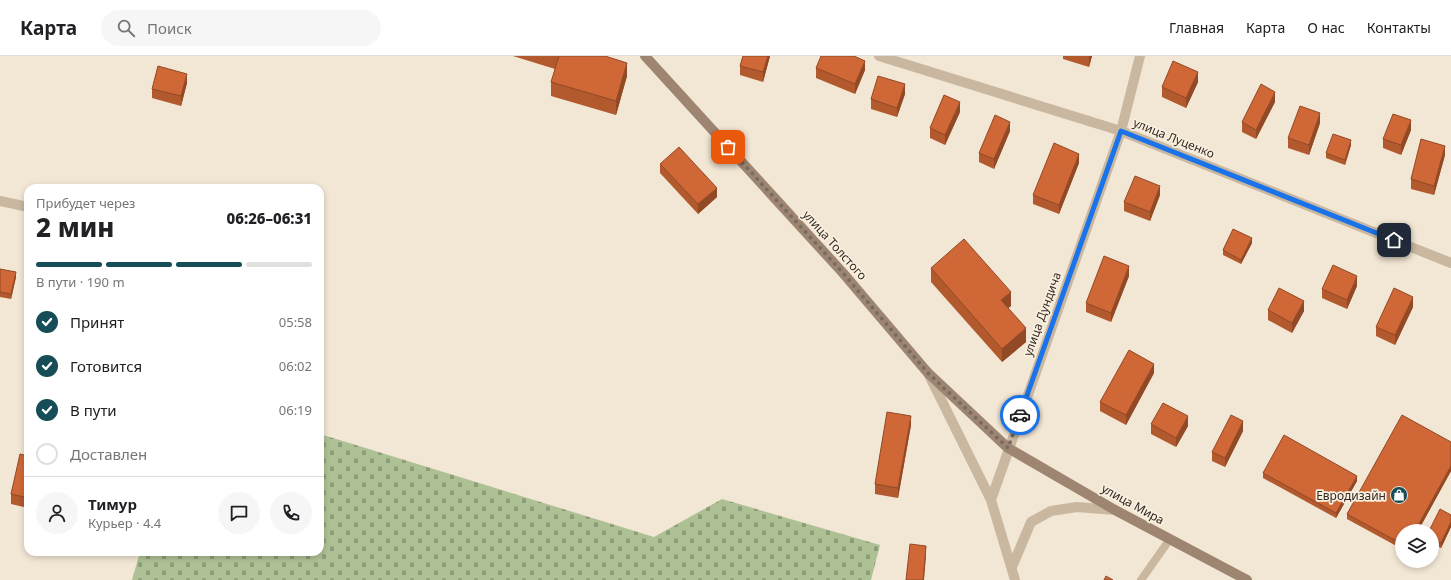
<!DOCTYPE html>
<html lang="ru">
<head>
<meta charset="utf-8">
<style>
	:root { --surface:#fff; --page:#f6f6f6; --text:#202124; --muted:#757577; --line:#e0e0e0; --accent:#174d57 }
	body { margin:0; font-family:"Noto Sans",sans-serif; background:var(--page); color:var(--text); height:100vh; display:flex; flex-direction:column; font-size:15px; white-space:nowrap }
	* { box-sizing:border-box; margin:0 }
	p { font-size:13px; color:var(--muted) }
	.icon { flex:none; width:22px; height:22px; fill:none; stroke:currentColor; stroke-width:2; stroke-linecap:round; stroke-linejoin:round }
	.map { position:relative; flex:1; overflow:hidden }
	.drawer { position:absolute; left:24px; top:128px; width:300px; height:372px; display:flex; flex-direction:column; background:var(--surface); border-radius:12px; box-shadow:0 2px 6px #0003 }
	.drawer>* { flex:none }
	.tools { position:absolute; left:1395px; top:468px; display:grid; gap:8px }
	.tools a { display:grid; place-items:center; width:44px; height:44px; border-radius:50%; background:var(--surface); box-shadow:0 2px 6px #0003; font-size:20px }
	.pin { position:absolute; display:grid; place-items:center; width:34px; height:34px; color:#fff; margin:-17px; border-radius:8px; box-shadow:0 2px 6px #0006 }
	.courier { position:absolute; display:grid; place-items:center; width:40px; height:40px; margin:-20px; border:3px solid #1a73e8; border-radius:50%; background:#fff; color:#222; box-shadow:0 1px 5px #0007 }
	.head em { font-style:normal; font-weight:800 }
	.head div { display:flex; flex-direction:column-reverse }
	.head { display:flex; align-items:center; justify-content:space-between; height:68px; padding:0 12px }
	h1 { font-size:26px; font-weight:800; line-height:30px }
	.bar { display:grid; grid-template-columns:repeat(4,1fr); gap:6px 4px; align-content:center; height:48px; padding:0 12px }
	.bar i { height:5px; border-radius:3px; background:var(--line) }
	.bar .active { background:var(--accent) }
	.bar p { grid-column:span 4 }
	.line { display:flex; align-items:center; gap:10px; padding:0 12px; border-top:1px solid var(--line) }
	.line div { flex:1 }
	.round { display:grid; place-items:center; flex:none; width:42px; height:42px; border-radius:21px; background:var(--page) }
	ol { padding:0 12px; list-style:none }
	li { display:flex; align-items:center; gap:12px; height:44px }
	li p { margin-inline-start:auto }
	li .icon { padding:4px; border-radius:50%; background:var(--accent); color:#fff; stroke-width:4 }
	li:last-child { color:var(--muted) }
	li i { width:22px; height:22px; border:2px solid var(--line); border-radius:50% }
	header { display:flex; align-items:center; gap:24px; box-sizing:border-box; height:56px; padding:0 20px; background:var(--surface); border-bottom:1px solid var(--line) }
	header strong { font-size:19px }
	nav { display:flex; gap:22px; margin-inline-start:auto; font-size:14px }
	.search { width:280px; height:36px; background:var(--page); display:flex; align-items:center; gap:10px; box-sizing:border-box; padding:0 14px; border-radius:22px; color:var(--muted); font-size:15px }
	.map>svg:first-child { display:block }
	.cemetery { fill:url(#cemetery-stones) }
	.lines { fill:none; stroke-linecap:round; stroke-linejoin:round }
	.service { stroke:#cab7a0; stroke-width:8 }
	.minor { stroke:#cab7a0; stroke-width:10 }
	.secondary { stroke:#9e8571; stroke-width:10 }
	.wall { fill:#b2592e }
	.shaded-wall { fill:#914926 }
	.building { fill:#cf6836; stroke:#914926 }
	.done { stroke:#766c62; stroke-width:4; stroke-dasharray:0 7.2 }
	.route { stroke:#1a73e8; stroke-width:5 }
	.labels { text-anchor:middle; dominant-baseline:central; stroke-width:3.5; stroke-linejoin:round; paint-order:stroke }
	.street-label { font-size:12px; fill:#332a24; stroke:#faf0e0 }
	.poi-label { font-size:12px; fill:#332a24; stroke:#faf0e0; text-anchor:end }
</style>
</head>
<body>
<header>
<strong>Карта</strong>
<div class="search"><svg class="icon" aria-label="search" viewBox="0 0 24 24"><circle cx="10" cy="10" r="6"/><path d="M15 15l6 6"/></svg>Поиск</div>
<nav><a>Главная</a><a>Карта</a><a>О нас</a><a>Контакты</a></nav>
</header>
<div class="map">
<svg width="1451" height="524" viewBox="0 0 1451 524">
	<defs>
		<pattern id="cemetery-stones" width="16" height="16" patternUnits="userSpaceOnUse"><rect width="16" height="16" fill="#aec194"/><path d="M2 7V4a2 2 0 0 1 4 0v3zM10 15v-3a2 2 0 0 1 4 0v3z" fill="#8e9d79"/></pattern>
	</defs>
	<rect width="100%" height="100%" fill="#f2e6d4"/>
	<path class="cemetery" d="M320,378L654,481L722,443L880,489L871,524H132L140,496H320Z"/>
	<g class="lines">
		<path class="service" d="M1141,524L1170,483"/>
		<path class="minor" d="M879,0L1121,75L1451,207
			M0,145L28,151
			M929,319L991,444
			M1012,511L1031,466L1051,455L1077,451L1115,454
			M1015,524L991,444L1121,75L1140,0"/>
		<path class="secondary" d="M645,0L843,217L928,317L1008,392L1115,454L1247,524"/>
	</g>
	<path class="wall" d="M513,0H605L627,20L616,59L551,40V26L555,13Z
		M743,0H770L763,26L740,19V10Z
		M1063,0H1092L1089,11L1063,3Z
		M816,12L865,14L855,38L816,22Z
		M1198,26L1186,52L1162,41V31Z
		M187,27L181,50L152,42V33Z
		M905,38L897,61L871,53V43Z
		M1275,46L1256,83L1242,76V66Z
		M960,56L945,89L930,82V72Z
		M1320,67L1309,99L1288,92V82Z
		M1411,74L1401,99L1383,92V83Z
		M1010,75L994,113L979,106V97Z
		M1351,89L1345,109L1326,102V97Z
		M1445,99L1434,139L1411,133V123Z
		M1079,107L1059,158L1033,148V139Z
		M660,108L717,141L698,158L660,117Z
		M1160,139L1150,165L1124,155V146Z
		M1252,187L1241,208L1223,199V194Z
		M931,212L1011,250L1008,252L1026,286L1002,306L931,226Z
		M0,213L16,221L11,243L0,241Z
		M1129,220L1111,266L1086,256V247Z
		M1357,230L1347,253L1322,242V233Z
		M1413,251L1395,289L1376,280V271Z
		M1268,254L1304,255L1292,277L1268,264Z
		M1154,317L1126,369L1100,355V346Z
		M1151,368L1188,370L1176,391L1151,378Z
		M911,369L898,442L875,438V428Z
		M1243,375L1225,411L1212,405V396Z
		M1451,386V415L1418,475H1402V493L1347,463V458Z
		M28,400V452L11,448V438Z
		M1263,417L1357,425L1336,462L1263,422Z
		M1451,459V471L1441,492L1432,488V475Z"/>
	<path class="shaded-wall" d="M768,0H770L763,26V16Z
		M1089,0H1092L1089,11Z
		M865,5V14L855,38V28Z
		M627,7V20L616,59V45Z
		M1198,16V26L1186,52V42Z
		M187,18V27L181,50V40Z
		M905,28V38L897,61V52Z
		M1275,36V46L1256,83V74Z
		M960,46V56L945,89V79Z
		M1320,57V67L1309,99V89Z
		M1411,64V74L1401,99V89Z
		M1010,66V75L994,113V103Z
		M1351,84V89L1345,109V104Z
		M1445,90V99L1434,139V130Z
		M1079,98V107L1059,158V149Z
		M1160,130V139L1150,165V156Z
		M717,132V141L698,158V148Z
		M1252,182V187L1241,208V204Z
		M1129,210V220L1111,266V257Z
		M16,216V221L11,243V238Z
		M1357,220V230L1347,253V244Z
		M1011,236V250L1001,258V244Z
		M1413,241V251L1395,289V279Z
		M1304,245V255L1292,277V267Z
		M1026,272V286L1002,306V293Z
		M1154,308V317L1126,369V359Z
		M911,360V369L898,442V432Z
		M1188,360V370L1176,391V382Z
		M1243,365V375L1225,411V402Z
		M1451,410V415L1418,475H1415Z
		M1357,420V425L1336,462V457Z
		M1451,466V471L1441,492V487Z
		M926,490V500L924,524H923Z"/>
	<path class="building" d="M559,0H605L627,7L616,45L551,26Z
		M743,0H768L763,16L740,10Z
		M821,0H854L865,5L855,28L816,12Z
		M1173,5L1198,16L1186,42L1162,31Z
		M158,10L187,18L181,40L152,33Z
		M878,20L905,28L897,52L871,43Z
		M1261,28L1275,36L1256,74L1242,66Z
		M944,39L960,46L945,79L930,72Z
		M1300,50L1320,57L1309,89L1288,82Z
		M1393,58L1411,64L1401,89L1383,83Z
		M995,59L1010,66L994,103L979,97Z
		M1333,78L1351,84L1345,104L1326,97Z
		M1421,83L1445,90L1434,130L1411,123Z
		M1054,87L1079,98L1059,149L1033,139Z
		M679,91L717,132L698,148L660,108Z
		M1135,120L1160,130L1150,156L1124,146Z
		M1233,173L1252,182L1241,204L1223,194Z
		M964,183L1011,236L1001,244L1026,272L1002,293L931,212Z
		M1104,200L1129,210L1111,257L1086,247Z
		M1333,209L1357,220L1347,244L1322,233Z
		M0,213L16,216L11,238L0,236Z
		M1279,232L1304,245L1292,267L1268,254Z
		M1394,232L1413,241L1395,279L1376,271Z
		M1129,294L1154,308L1126,359L1100,346Z
		M1163,347L1188,360L1176,382L1151,368Z
		M887,356L911,360L898,432L875,428Z
		M1231,359L1243,365L1225,402L1212,396Z
		M1402,359L1451,386V410L1415,475H1402V488L1347,458Z
		M1284,379L1357,420L1336,457L1263,417Z
		M20,398L28,400V442L11,438Z
		M1440,453L1451,459V466L1441,487L1432,483V475H1429Z
		M910,488L926,490L923,524H906Z
		M1106,520L1113,524H1104Z"/>
	<g class="lines">
		<path class="done" d="M728,91L843,217L928,317L1008,392L1020,359"/>
		<path class="route" d="M1020,359L1121,75L1394,184"/>
	</g>
	<defs>
		<g id="shop-disc" transform="scale(0.9)"><circle r="9.5" fill="#174d57" stroke="#faf0e0"/><path d="M-5-2.5h2.3a2.7 3.5 0 0 1 5.4 0H5L5.5 6h-11ZM-1.5-2.5h3a1.5 2.3 0 0 0-3 0Z" fill="#fff"/></g>
	</defs>
	<g fill-rule="evenodd">
		<use href="#shop-disc" x="1399" y="439"/>
	</g>
	<g class="labels">
		<g class="street-label">
			<text transform="translate(1174 82) rotate(22)">улица Луценко</text>
			<text transform="translate(835 189) rotate(48)">улица Толстого</text>
			<text transform="translate(1042 258) rotate(-70)">улица Дундича</text>
			<text transform="translate(1133 448) rotate(29)">улица Мира</text>
		</g>
		<g class="poi-label">
			<text x="1386" y="439">Евродизайн</text>
		</g>
	</g>
</svg>
<div class="tools">
<a><svg class="icon" aria-label="layers" viewBox="0 0 24 24"><path d="M12 4l9 5-9 5-9-5zM3 14l9 5 9-5"/></svg></a>
</div>
<div class="pin" style="left:728px;top:91px;background:#ea580c"><svg class="icon" aria-label="bag" viewBox="0 0 24 24"><path d="M5 8h14l-1 12H6zM9 8a3 3 0 0 1 6 0"/></svg></div>
<div class="pin" style="left:1394px;top:184px;background:#1f2937"><svg class="icon" aria-label="home" viewBox="0 0 24 24"><path d="M3 11l9-7 9 7M6 9v11h12V9"/></svg></div>
<div class="courier" style="left:1020px;top:359px"><svg class="icon" aria-label="car" viewBox="0 0 24 24"><path d="M5 17H2v-5l4-1 3-4h7l3 4 3 1v5h-3M9 17h6M6 11h13"/><circle cx="7" cy="17" r="2"/><circle cx="17" cy="17" r="2"/></svg></div>
<section class="drawer">
<div class="head"><div><h1>2 мин</h1><p>Прибудет через</p></div><em>06:26–06:31</em></div>
<div class="bar"><i class="active"></i><i class="active"></i><i class="active"></i><i></i><p>В пути · 190 m</p></div>
<ol>
<li><svg class="icon" aria-label="check" viewBox="0 0 24 24"><path d="M5 12l5 5 9-10"/></svg>Принят<p>05:58</p></li>
<li><svg class="icon" aria-label="check" viewBox="0 0 24 24"><path d="M5 12l5 5 9-10"/></svg>Готовится<p>06:02</p></li>
<li><svg class="icon" aria-label="check" viewBox="0 0 24 24"><path d="M5 12l5 5 9-10"/></svg>В пути<p>06:19</p></li>
<li><i></i>Доставлен</li>
</ol>
<div class="line" style="height:72px"><a class="round"><svg class="icon" aria-label="person" viewBox="0 0 24 24"><circle cx="12" cy="8" r="4"/><path d="M4 21q1-7 8-7t8 7"/></svg></a><div><b>Тимур</b><p>Курьер · 4.4</p></div><a class="round"><svg class="icon" aria-label="chat" viewBox="0 0 24 24"><path d="M4 5h16v11H9l-5 4z"/></svg></a><a class="round"><svg class="icon" aria-label="phone" viewBox="0 0 24 24"><path d="M5 4h4l2 5-3 2q2 4 5 5l2-3 5 2v4C11 20 4 13 5 4z"/></svg></a></div>
</section>
</div>
</body>
</html>
